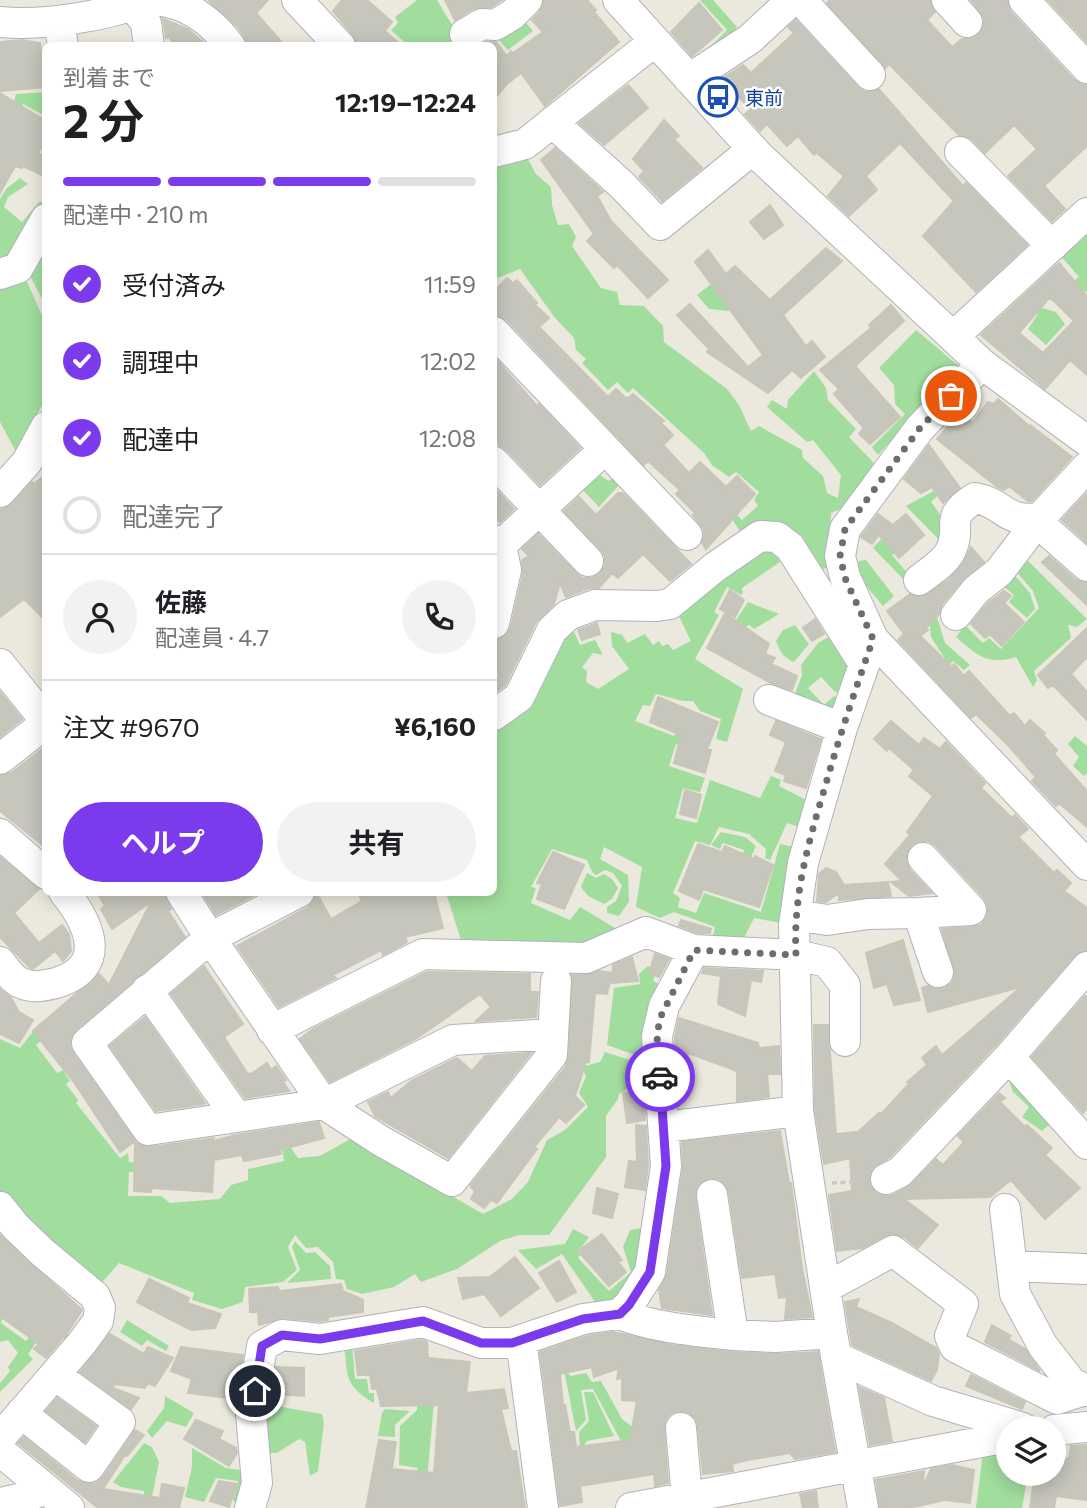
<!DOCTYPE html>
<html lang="ja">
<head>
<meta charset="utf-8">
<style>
	:root { --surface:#fff; --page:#f2f2f2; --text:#202124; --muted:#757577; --line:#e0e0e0; --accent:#7c3aed }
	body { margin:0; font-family:Commissioner,"Noto Sans JP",sans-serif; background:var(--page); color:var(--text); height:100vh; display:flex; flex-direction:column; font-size:26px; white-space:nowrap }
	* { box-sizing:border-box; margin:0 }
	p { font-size:23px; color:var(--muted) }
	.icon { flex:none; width:38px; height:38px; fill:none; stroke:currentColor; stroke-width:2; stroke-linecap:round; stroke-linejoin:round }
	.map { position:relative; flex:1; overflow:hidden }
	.panel { position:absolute; left:42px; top:42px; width:455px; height:854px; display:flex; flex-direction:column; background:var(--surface); border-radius:10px; box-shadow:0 4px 18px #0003 }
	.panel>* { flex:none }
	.tools { position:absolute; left:996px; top:1416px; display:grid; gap:14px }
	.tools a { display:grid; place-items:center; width:70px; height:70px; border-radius:50%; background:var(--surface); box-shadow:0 4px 18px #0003; font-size:35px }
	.pin { position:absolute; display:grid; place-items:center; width:60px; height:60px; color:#fff; margin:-30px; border:4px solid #fff; border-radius:50%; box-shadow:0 2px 7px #0007 }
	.courier { position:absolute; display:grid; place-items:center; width:70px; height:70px; margin:-35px; border:5px solid #7c3aed; border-radius:50%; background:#fff; color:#222; box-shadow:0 2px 9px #0007 }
	.overview em { font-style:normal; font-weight:700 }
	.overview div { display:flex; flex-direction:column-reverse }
	.overview { display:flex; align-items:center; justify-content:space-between; height:119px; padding:0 21px }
	h1 { font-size:46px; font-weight:700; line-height:52px }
	.bar { display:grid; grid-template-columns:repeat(4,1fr); gap:10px 7px; align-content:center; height:84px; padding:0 21px }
	.bar i { height:9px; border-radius:5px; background:var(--line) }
	.bar .active { background:var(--accent) }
	.bar p { grid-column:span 4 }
	.line { display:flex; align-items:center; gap:18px; padding:0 21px; border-top:2px solid var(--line) }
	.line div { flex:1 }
	.round { display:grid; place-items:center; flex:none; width:74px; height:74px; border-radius:37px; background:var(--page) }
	ol { padding:0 21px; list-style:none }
	li { display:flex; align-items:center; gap:21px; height:77px }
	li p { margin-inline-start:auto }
	li .icon { padding:7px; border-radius:50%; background:var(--accent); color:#fff; stroke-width:4 }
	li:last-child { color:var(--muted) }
	li i { width:38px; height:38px; border:4px solid var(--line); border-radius:50% }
	.cta { display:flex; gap:14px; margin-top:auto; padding:14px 21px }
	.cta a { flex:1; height:80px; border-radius:42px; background:var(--accent); color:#fff; font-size:28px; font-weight:700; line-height:80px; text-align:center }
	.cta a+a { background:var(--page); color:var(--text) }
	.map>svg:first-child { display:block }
	.green { fill:#a1de9e }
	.building { fill:#c7c6bc; stroke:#c7c6b7; stroke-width:2; fill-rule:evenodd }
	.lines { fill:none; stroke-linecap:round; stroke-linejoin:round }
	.minor-casing { stroke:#b2b1bd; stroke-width:32 }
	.path { stroke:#c8c8c8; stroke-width:3.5; stroke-dasharray:5 3.5; stroke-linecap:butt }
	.minor { stroke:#fff; stroke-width:30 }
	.done { stroke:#6e6d69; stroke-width:7; stroke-dasharray:0 12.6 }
	.route { stroke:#7c3aed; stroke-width:9 }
	.labels { text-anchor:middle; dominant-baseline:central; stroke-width:5; stroke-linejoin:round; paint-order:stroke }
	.transit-label { font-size:19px; fill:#164399; stroke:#fff; text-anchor:start }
</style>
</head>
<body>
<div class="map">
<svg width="1087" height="1508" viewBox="0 0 1087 1508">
	<rect width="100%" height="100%" fill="#ebe9dd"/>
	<path class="green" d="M417,0H437L464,45H408L391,30L398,23L395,17Z
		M700,0H713L737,27L729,38L701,56L727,30Z
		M522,18L533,31L508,50L497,38Z
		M45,92V116L23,104L6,133L16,94Z
		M525,154L536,174L551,187L552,205L558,225L569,224L576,237L572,246L601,288L617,292L620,305L644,306L663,326L664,342L727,389L739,405L751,431L759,426L802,450L803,458L823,476L827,493L838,498L841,475L813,440L807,442L767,407L772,400L787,409L788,400L814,371L826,388L828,400L856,429L849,437L874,463L845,507L831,513L829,566L817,573L745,539L728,513L731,509L742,520L758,506L754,500L759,492L736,472L729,477L712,465L704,453L633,388L628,393L617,382L608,390L582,363L586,359L576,350L574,338L555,318L520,269L498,278L494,277V190H498L494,187V163Z
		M20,178L28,184L8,197L4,207L22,222L39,202H45V206L14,264L0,265V199L6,189Z
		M1087,229V291L1086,292L1081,289L1063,302L1035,298L1046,294L1056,299L1078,277L1081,279L1059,254Z
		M45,243V305L27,270Z
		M24,275L45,322V400L16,452L0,422V283Z
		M711,284L732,307L728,311L709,309L697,295Z
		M1035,306L1056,312L1065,324L1046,345L1028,329L1038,314L1032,308Z
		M916,330L959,366L878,455L872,447L905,414L895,404L894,385L879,368Z
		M594,470L608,481L616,477L620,484L599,507L579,486Z
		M956,479L931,502L947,524L946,547L906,506Z
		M883,537L895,553L892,555L909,575L908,584L873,548Z
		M767,550L777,553L780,562L742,588L743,593L741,595L727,587L714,612L719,615L695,659L743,689L727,742L716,739L721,719L700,711L693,701H683L656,694L650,706L643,705L635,721L674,736C679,727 693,715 703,715L696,737L711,740L710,745L685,741L682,746L676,744L669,766L705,778L700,792L683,788L675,818L697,823L710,780L760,798L771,776L781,780L779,786L816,805L807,830L787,823L770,860L765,858L766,849L749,834L719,827L710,845L695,841L673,893L680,898L678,907L696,913L704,893L761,912L780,844L798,848L781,923L754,918L740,946L711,943L715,927L674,912L660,918L636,907L642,867L604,847L600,859L628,875L629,902L619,916L607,913V907L616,901L622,886L613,873L605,870L596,875L592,872L587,860L552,849L531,887L536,888L531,903L570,920L580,907L625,934L580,955L462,943L446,893L494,892V721L571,625L580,645L595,640L603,655L593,653L582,667L587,671L586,682L598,689L629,669L612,646L611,632L622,635L627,643L645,634L653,645L659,641L662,646L668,644L673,650L691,641L677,612L754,551Z
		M1023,556L1087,619L1077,627L1068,625L1071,638L1034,671L1037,680L1033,687L1016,657C987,666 977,655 956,637L965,625L983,643L989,638L1001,649L1039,608L1033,591L1014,569Z
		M866,560L894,596L883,606L856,574L859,561Z
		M1010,570L1030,593L1035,609L1027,618L1009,602L1014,595L998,582Z
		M748,602L779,614L754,629L749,625L743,628L735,622Z
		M936,614L945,643L970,665L964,670L953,661L949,665L931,637L929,615Z
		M795,625L809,644L794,662C784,658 780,652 776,641L783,630Z
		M832,635L849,654L847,697L834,691L821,677L808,688L824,705L834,696L845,702L838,720L792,702L802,675L801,665L818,643Z
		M1075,736L1087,746V773L1084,776L1073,766L1079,757L1068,744Z
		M721,832L745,837L756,846L749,861L742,859L744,850L723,843L720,849L711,845Z
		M587,873L596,878L604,874L612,879L618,888L612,899L604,904L588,896L581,887Z
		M648,966L656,970L653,981L668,988L646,1059L607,1045L614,988L640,984L639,974Z
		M46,1019L57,1028L36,1045L57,1073L63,1070L70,1081L66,1084L78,1100L76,1103L120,1158L128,1153L129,1162L162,1164V1169L129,1172L128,1196H161L170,1203L220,1199L231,1185L248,1180V1169L284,1161L279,1130L298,1158L320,1156L352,1138L483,1214L512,1199L528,1182L547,1140L565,1130L588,1107L579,1093L586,1076L581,1067L600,1062L605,1052L633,1061L642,1068L644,1086L627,1089L619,1094L618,1099L606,1116V1157L549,1235H519L500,1241L457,1269L421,1282L415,1274L394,1287L362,1294L347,1289L344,1280L336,1279L333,1262L318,1247L306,1248L295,1235L288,1247L297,1270L283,1282L245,1287L243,1302L222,1309L192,1300L194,1293L119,1263L97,1288L26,1223L0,1192V1039L20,1048L39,1024Z
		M1013,1075L1052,1122L1042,1131L1022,1117L1029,1107L1013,1092L1009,1081Z
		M650,1227L642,1260L623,1299L598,1306L562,1254L536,1269L518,1250L565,1244L573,1229L589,1237L580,1249L582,1253L578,1258L609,1291L631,1272L623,1247L630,1230Z
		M295,1241L306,1253L315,1252L330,1266L331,1279L287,1283L300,1270L292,1247Z
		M0,1308L4,1313L1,1323L26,1341L46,1317L76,1340L72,1344L47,1328L28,1354L33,1359L0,1392V1383L10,1371L8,1367L18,1353L8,1340L0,1342Z
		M127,1320L169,1346L166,1351L147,1340L142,1346L120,1332Z
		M344,1343H352L355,1379H367L369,1393H374V1403C343,1385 348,1375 344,1343Z
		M564,1370L571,1376L586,1373L592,1382L601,1381L622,1419L639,1432L630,1442L635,1478L630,1479L621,1441L593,1389L581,1390L586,1420L576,1431Z
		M435,1391L426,1492L415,1485L418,1468L399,1465L400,1426L417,1410V1396Z
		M584,1392H593L614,1436L587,1441L580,1450L579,1432L589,1421Z
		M165,1396L194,1413L186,1427L167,1421L152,1438L147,1431L164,1408Z
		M265,1404L322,1414L324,1423L318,1471L310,1476L305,1442L299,1439L277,1453H267Z
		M385,1409L410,1411L395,1425V1437L378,1436L382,1413Z
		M144,1443L152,1447L159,1462L152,1497H144V1491L121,1487L113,1482Z
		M192,1448L226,1468L248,1471L240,1508L233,1500L238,1481L216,1478L204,1502L185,1497L192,1467Z
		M1008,1448V1474H1028L1022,1508H976L983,1453Z"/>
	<path class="building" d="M211,0H268L256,13L285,46H247L244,36L237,26L209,1Z
		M342,0H367L392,22L385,31L402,46H357L353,35L333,11Z
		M445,0H502L491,7L473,9L455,20Z
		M544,0H587L596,10L594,12L619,42L545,106L521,73L507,84L494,99V46H480L486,42H496L507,56L511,51L513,53L543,32L532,20L540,12Z
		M830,0H930L935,12L927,20L952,47L962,39H970L978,35L983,28L984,18L971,0H1007L1011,12L1074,80L1087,85V146L1044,186L1065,209L1052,221L1008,176L1037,149L1014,125L985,153L972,139L959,135L889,64L885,68L827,3Z
		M1048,0H1087V42Z
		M699,3L722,30L692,56L671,32Z
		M163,19L188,29L207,46H175L169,37L166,38Z
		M796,20L858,87L865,92L879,89L963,186L966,183L1027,245L976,292L923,236L954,201L900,143L866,176L877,190L849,216L828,196L844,176L817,153L814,155L798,136L787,146L767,124L760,131L745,114L751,109L720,80L743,65L751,73L794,33L788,27Z
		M22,40L40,43L46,87L0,91V42Z
		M628,85L648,108L604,145L579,123Z
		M0,93L46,121V138L38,153L46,157V177L23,166L22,168L15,166L0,193Z
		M664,120L679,136L674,139L702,168L662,201L639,177L644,171L633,159Z
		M555,148L603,192L597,196L611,221L668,280L648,298L617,265L614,268L587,241L594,234L541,160Z
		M770,205L783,225L764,239L750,222Z
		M826,248L842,261L783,315L806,346L812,341L825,357L801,378L792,370L768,393L707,352L709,349L677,315L690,304L748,367L763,355L695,262L708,250L726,274L735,266L770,300Z
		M1059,263L1087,296V375L1070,360L1045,389L981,335ZM1050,297L1074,321L1043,353L1019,333Z
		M507,278L513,283L517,280L537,303L535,305L549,318L539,327L608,397L616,389L627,399L633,394L664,421L661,423L673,435L663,445L689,473L700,462L726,487L737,476L755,494L706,549L702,543L704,530L693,515L695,513L676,494L680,490L648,461L644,465L507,320L494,315V291Z
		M891,305L904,321L855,366L900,417L870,444L859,434L864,428L834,394L839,389L820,370L871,328L869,325Z
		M494,357L537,406L539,404L580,448L540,485L507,450L494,442Z
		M998,399L1029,426L1030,425L1072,457L1032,501H1028L1009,486L1004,490L996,486L937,439L960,412L973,423L988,402L994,404Z
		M929,445L960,488L943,503L932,487L921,493L904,479Z
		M46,475V621L24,599L0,617V510L12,504L32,482L33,484Z
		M496,490L514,509L500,522L494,518V492Z
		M618,493H623L691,564L670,581L643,554L618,578L612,573L599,588H589L566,597L560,583L554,604L536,622L505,685L497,691L494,690V654L497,640L506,635L511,627L523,574L522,560L529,556L522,549L538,534L576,573L582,578H591L599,574L605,565V556L601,550L564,511L579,497L596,515Z
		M1087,493V543L1062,520Z
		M878,514L893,525L906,514L924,535L899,558L879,535L872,544L861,537Z
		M971,547L984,562L963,579L942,604L939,614L926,628L928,630L920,636L952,667L954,664L964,676L969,671L1010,716L1014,713L1025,726L1030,720L1045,733L1043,735L1057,750L1054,754L1087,791V827L1059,803L1056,806L1032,781L1036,777L1007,744L976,714L971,718L898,640L904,634L887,611L910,594L922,597L948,580L962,565Z
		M1049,556L1075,579L1087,583V605L1042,562Z
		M730,590L744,600L735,617L720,609Z
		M1004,591L1011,596L1004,603L1024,622L1002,646L990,634L985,638L971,624L988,603Z
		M725,613L769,644L765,654L775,658L771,664L797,676L792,690L771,683L707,648Z
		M815,619L824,634L812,641L803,628Z
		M597,623L600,634L582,640L578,630Z
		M1087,628V657L1071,674L1087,692V720L1053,685L1048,688L1038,675Z
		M0,692L22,719L0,737Z
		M658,697L718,722L707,749L711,750L705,773L674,763L681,735L650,722Z
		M776,721L821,739L806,788L784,781L786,775L775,771L786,742L770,735Z
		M891,721L919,745L924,738L940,749L946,742L985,783L981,788L1012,818L1015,815L1028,829L1018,837L1054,873L1057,870L1071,883L1064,891L1087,908V950L1074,956L996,1045L889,1158L872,1169L869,1177L870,1186L877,1194L886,1196L893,1195L912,1184L936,1159L943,1165L964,1142L958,1136L999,1093L1005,1098L1000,1102L1025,1127L1027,1125L1052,1148L1045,1155L1080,1188L1045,1219L1011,1180L990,1197L904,1199L938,1225L918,1248L904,1237L894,1234L885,1236L863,1248L837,1251L829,1195L852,1191L850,1158L824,1164L815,1109L814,1025H828L836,1134L858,1132L879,1113L881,1114L909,1084L907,1082L927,1065L922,1058L936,1046L942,1055L1021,987L928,1012L922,988L928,986L935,989L944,988L952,983L955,975L942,929L972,927L981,925L987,917L988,908L984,898L936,846L928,841H919L912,845L907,852L906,861L910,870L932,893L909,896L891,882L902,881L885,864L910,835L907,832L933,796L909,776L914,770L889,748L887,751L874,739Z
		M46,746V848L0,811V776L11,773Z
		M685,790L701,795L696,818L680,814Z
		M698,844L722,852L725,846L754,859L755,856L773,865L759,907L703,889L699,900L679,891Z
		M553,852L584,865L564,909L537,899L542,884L537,883Z
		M0,857L39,889L14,913L39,943L62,925L69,934L71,951L63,961L55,951L33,969L30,968L0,937Z
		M826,868L836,872L844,885L888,882L891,896L839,900V893L826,902L817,901L819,874Z
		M97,892H164L171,909L168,911L185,937L76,1030L71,1037L70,1046L73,1053L135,1141L120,1152L74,1082L33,1031L99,974L109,985L151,902L112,929L101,909L105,906Z
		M202,892H260L216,915Z
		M316,892L331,919L362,901L358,892H434L443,928L405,937L407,942L383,955L381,950L333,975L336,978L279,1007L237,946L307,908L314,901Z
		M681,920L711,929L710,933H698L679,926Z
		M903,940L920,1000L894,1005L887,984L874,988L866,953Z
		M655,954L669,959L659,977L649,973Z
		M632,957L638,981L612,983L613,965Z
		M204,966L243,1024L224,1037L247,1073L251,1074L267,1063L271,1070L276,1066L286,1080L283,1082L289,1091L245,1098L171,994Z
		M704,968L763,971L761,982L751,980L745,1016L718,1004L721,976L702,973Z
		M599,971L612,973L607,994L595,993L589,1062H586L575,1096L584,1105L566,1123L559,1117L534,1147L537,1149L497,1203L491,1200L484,1208L471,1199L475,1191L471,1187V1185L566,1066L569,1057L572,975H586Z
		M427,972L530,974V992H538L536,1017L476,1021L491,1007L480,994L417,1038L330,1082L300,1039L313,1029Z
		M0,989L11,998L19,1012L33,1020L19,1043L0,1034Z
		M1085,996L1087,997V1108L1083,1113L1032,1057Z
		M145,1017L205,1103L203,1104L156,1111L110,1046Z
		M679,1018L758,1043L759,1048L779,1046L780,1074H767L769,1097L737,1101V1071L688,1053L687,1072H677L675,1037Z
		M531,1053L448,1158L375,1116L368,1102L388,1092L391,1098L411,1081L457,1058L472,1071L485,1056Z
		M643,1092L645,1120L627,1123L623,1093Z
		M319,1122L324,1138L280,1150L281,1154L244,1161L242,1155L214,1160L212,1192L152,1188L151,1192L134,1191L135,1142L142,1146L151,1147L215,1138L207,1143L235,1135Z
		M636,1125L646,1126L648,1165L645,1190L625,1187L629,1161L637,1162Z
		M780,1131L789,1183H791L802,1268L812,1317L785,1319L787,1297L779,1298L775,1274L742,1278L729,1192L726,1185L719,1179L710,1178L701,1182L696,1188L695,1197L712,1315L662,1308L659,1290L667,1275L683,1168L682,1142Z
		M597,1188L618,1194L612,1218L593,1213Z
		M602,1234L622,1260L618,1262L626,1272L609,1286L578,1251Z
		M0,1235L82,1310L68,1332L46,1358L34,1349L39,1344L0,1316Z
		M515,1257L539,1288L501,1316L484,1294L463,1299L458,1278L490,1277Z
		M559,1261L576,1292L557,1302L539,1273Z
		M149,1279L189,1298L187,1303L221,1314L215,1328L191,1330L137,1302Z
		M341,1284L343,1291L363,1300V1312L327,1317L328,1320L319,1321L283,1318L259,1325L258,1312H250L249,1289L278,1287L279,1291Z
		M859,1299L856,1307L892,1323L936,1348L939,1354L937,1370L931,1381L852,1345L845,1302Z
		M992,1325L1011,1336L1008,1339L1025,1349L1040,1371L985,1342Z
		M613,1332L672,1345L731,1352L776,1354L818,1352L835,1452L795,1459L790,1453L748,1460L732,1464L733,1471L703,1474L698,1427L696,1419L688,1412L679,1411L670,1414L665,1421L664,1429L668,1483L655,1486L654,1474L580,1486L582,1502L560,1506L540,1352L587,1336ZM592,1367L594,1377L619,1368L617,1379L622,1378V1400L637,1401L630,1440L576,1447L574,1432H570L565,1405H563L560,1374Z
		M110,1334L144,1354L148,1347L173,1358L155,1386L148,1383L145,1388L114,1384L113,1388L139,1398L131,1409L80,1372Z
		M421,1340L427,1342L428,1358L470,1362L466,1393L504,1389L508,1408L501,1409L511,1451H516L525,1508H366L379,1440L396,1442L392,1469L434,1473L439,1405L381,1406L377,1389H372L370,1375H358L355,1351Z
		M181,1347L243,1355L236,1399L188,1393L192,1379L171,1371Z
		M276,1367L304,1368V1396L272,1394Z
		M971,1375L1025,1402L1022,1409L966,1386Z
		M859,1387L884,1398L892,1441L870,1445Z
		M57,1398L96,1426L85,1442L46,1411Z
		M196,1420L223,1431L219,1439L236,1448L237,1453L229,1466L184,1439Z
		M135,1430L144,1435L127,1456L125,1455L103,1489L160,1498L162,1484L184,1488L179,1508H98L18,1443L24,1437L78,1481L88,1484L97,1483L103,1477Z
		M1087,1445V1500L1056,1496L1054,1508H1030L1035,1474H1054V1457L1069,1459L1071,1446Z
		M952,1465L974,1470L970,1503L945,1500L909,1508H880L876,1480L924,1471L923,1487L931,1469Z
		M219,1481L237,1484L229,1507L210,1501Z
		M816,1491L818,1508H803L800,1494Z"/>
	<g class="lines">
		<g class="minor-casing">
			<path id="minor" d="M135,0L133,6L146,23L149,46
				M156,0C187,3 212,21 230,46
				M297,0L340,46
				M618,0L759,156L982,364L1087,441
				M801,0L870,75
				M947,0L967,22
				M1024,0L1087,68
				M59,21L63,46
				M0,22C47,26 104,16 149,0
				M465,34L482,24L495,25L512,15L527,0
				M689,79L750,39L792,0
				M552,122L622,185L660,225L753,149
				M494,152L525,144L655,41
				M960,152L1052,246
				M0,274L18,268L46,219
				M494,332L687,535
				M953,337L1087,213
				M982,364L920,428L845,529L840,556L845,577L873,639L1087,865
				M494,462L588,561
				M0,492L27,462L46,427
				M1037,522L1087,566
				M494,540L501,545L506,570L494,623
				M501,545L604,450
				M919,580C930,571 945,563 951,550C963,524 942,519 975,498C1005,503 1003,523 1040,518
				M956,615L976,590L999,572L1040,518L1087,467
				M0,664L46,721
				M769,700L842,728
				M494,715L519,697L552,630L568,615L595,605L657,606L670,604L715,567L760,536L777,537L790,547L864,664
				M0,759L46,723
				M0,834L46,874
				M181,892L210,938L324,1104L381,1141L452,1181L552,1055L556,981
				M299,892L210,938L87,1043L148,1130L324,1104L453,1040L553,1034
				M918,913L971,910L923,858
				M796,915L827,920L868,914L918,913L938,972
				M0,962C6,969 11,978 19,982C32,989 43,986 56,983C109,967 90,924 64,892
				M1087,967L1009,1057L1087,1144
				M147,990L236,1116
				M272,1030L423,954L586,958L646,932L694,950L796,955L827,962L845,985V1041
				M664,1127L798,1111
				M886,1179L900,1172L1009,1057
				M0,1207L15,1226L42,1252L95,1296L100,1308L98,1321L82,1343L0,1438
				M1005,1209L1015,1294L1043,1346L1071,1382L1087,1391
				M1012,1266L1085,1269
				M825,1288L893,1251L963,1304L950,1336L955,1347L1057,1399L1085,1390
				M619,1314C656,1328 694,1331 733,1335L712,1195
				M733,1335L775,1337L832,1333
				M521,1340L543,1508
				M836,1357L933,1401L1023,1428
				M21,1413L89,1467L120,1422L55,1375
				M681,1428L687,1498
				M1054,1430L1087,1427
				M0,1451L69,1508
				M0,1503L28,1497L44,1488
				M250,1508L257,1483L251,1414L262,1346L282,1335L320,1339L423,1322L481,1343H512L583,1319L619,1314L629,1305L650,1272L666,1166L657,1036L664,1006L694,950
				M631,1508L1008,1437
				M863,1508L832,1333L798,1111L794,925L803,863L842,728L873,639"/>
		</g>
		<path class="path" d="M832,1183L863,1181"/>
		<use href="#minor" class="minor"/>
	</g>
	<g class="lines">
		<path class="done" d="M660,1077L657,1036L660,1018L694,950L796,955C793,895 808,844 825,787C839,737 856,688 873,639L845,578L840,556L845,529L920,428L951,396"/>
		<path class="route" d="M255,1391L262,1346L282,1335L320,1339L423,1321L481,1343H512L583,1319L620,1314L629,1305L650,1272L666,1166L660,1077"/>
	</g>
	<defs>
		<g id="bus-ring" transform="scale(2.0125)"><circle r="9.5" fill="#fff" stroke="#1a4fb4" stroke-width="1.5"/><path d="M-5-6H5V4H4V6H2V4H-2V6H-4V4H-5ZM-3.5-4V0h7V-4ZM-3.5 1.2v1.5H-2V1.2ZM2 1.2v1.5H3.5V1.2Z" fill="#1a4fb4"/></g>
	</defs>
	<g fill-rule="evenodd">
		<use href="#bus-ring" x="718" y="97"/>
	</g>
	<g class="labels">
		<g class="transit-label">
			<text x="745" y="97">東前</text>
		</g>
	</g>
</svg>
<div class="tools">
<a><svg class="icon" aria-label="layers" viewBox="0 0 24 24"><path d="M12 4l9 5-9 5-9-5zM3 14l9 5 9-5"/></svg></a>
</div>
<div class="pin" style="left:951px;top:396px;background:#ea580c"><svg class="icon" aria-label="bag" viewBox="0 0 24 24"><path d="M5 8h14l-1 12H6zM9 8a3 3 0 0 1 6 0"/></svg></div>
<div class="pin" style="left:255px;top:1391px;background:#1f2937"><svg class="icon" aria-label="home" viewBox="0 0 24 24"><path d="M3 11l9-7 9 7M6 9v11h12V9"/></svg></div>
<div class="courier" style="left:660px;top:1077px"><svg class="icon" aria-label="car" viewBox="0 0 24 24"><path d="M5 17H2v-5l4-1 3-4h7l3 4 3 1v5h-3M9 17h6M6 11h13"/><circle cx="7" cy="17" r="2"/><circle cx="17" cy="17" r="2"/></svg></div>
<section class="panel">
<div class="overview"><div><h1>2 分</h1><p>到着まで</p></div><em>12:19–12:24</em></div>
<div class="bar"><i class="active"></i><i class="active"></i><i class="active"></i><i></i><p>配達中 · 210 m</p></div>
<ol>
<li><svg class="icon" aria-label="check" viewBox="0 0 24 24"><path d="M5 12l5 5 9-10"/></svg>受付済み<p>11:59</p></li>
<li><svg class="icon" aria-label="check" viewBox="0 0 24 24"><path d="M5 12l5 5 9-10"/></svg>調理中<p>12:02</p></li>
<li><svg class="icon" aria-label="check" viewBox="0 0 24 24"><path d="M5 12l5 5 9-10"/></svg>配達中<p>12:08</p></li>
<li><i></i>配達完了</li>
</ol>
<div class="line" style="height:126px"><a class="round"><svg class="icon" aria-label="person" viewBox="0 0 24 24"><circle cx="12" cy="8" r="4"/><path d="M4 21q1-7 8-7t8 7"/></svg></a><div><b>佐藤</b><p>配達員 · 4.7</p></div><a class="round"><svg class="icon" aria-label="phone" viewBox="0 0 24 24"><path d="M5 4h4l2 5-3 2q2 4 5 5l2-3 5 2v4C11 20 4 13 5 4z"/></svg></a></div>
<div class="line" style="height:91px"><div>注文 #9670</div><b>¥6,160</b></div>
<div class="cta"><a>ヘルプ</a><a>共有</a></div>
</section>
</div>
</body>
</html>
